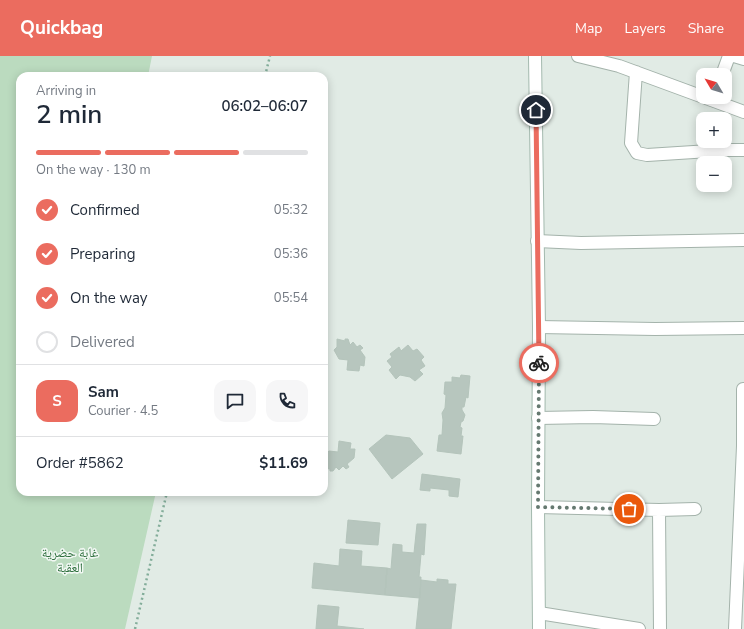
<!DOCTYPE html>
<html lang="en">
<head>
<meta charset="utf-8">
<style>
	:root { --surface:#fff; --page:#f6f6f7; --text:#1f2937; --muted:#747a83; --line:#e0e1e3; --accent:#eb6c5f }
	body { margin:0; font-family:"Nunito Sans","Noto Naskh Arabic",sans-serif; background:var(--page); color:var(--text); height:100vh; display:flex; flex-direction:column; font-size:15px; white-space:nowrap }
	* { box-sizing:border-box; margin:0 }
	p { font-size:13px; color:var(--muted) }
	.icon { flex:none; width:22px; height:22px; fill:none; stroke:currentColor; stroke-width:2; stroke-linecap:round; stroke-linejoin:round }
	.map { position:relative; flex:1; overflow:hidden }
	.panel { position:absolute; left:16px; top:16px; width:312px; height:424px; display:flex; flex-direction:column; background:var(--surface); border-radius:12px; box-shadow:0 2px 10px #0003 }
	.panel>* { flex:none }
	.needle { width:26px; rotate:308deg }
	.buttons { position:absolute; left:696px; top:12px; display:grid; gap:8px }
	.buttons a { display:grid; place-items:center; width:36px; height:36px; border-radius:8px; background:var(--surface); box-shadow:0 2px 10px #0003; font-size:20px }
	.pin { position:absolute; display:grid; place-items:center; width:34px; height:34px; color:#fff; margin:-17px; border:2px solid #fff; border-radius:50%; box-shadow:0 1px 4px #0007 }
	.courier { position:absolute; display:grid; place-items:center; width:40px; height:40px; margin:-20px; border:3px solid #eb6c5f; border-radius:50%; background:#fff; color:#222; box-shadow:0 1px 5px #0007 }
	.headline em { font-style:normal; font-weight:600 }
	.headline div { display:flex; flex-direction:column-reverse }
	.headline { display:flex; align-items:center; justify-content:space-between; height:68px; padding:0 20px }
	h1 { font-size:26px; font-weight:600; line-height:30px }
	.bar { display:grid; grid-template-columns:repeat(4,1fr); gap:6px 4px; align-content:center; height:48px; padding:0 20px }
	.bar i { height:5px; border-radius:3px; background:var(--line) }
	.bar .on { background:var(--accent) }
	.bar p { grid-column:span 4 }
	.line { display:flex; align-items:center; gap:10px; padding:0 20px; border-top:1px solid var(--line) }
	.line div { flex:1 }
	.round { display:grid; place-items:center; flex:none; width:42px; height:42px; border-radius:12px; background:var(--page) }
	ol { padding:0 20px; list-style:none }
	li { display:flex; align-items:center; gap:12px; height:44px }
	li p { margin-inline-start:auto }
	li .icon { padding:4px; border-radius:50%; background:var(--accent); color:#fff; stroke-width:4 }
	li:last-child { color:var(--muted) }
	li i { width:22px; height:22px; border:2px solid var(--line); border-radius:50% }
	header { display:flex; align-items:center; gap:24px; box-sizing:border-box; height:56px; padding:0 20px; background:var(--accent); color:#fff }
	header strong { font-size:19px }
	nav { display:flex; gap:22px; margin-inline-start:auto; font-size:14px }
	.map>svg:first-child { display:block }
	.green { fill:#bbdbbf }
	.building { fill:#b7c6be; stroke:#b4c4bb }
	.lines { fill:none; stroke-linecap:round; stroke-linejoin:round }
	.street-casing { stroke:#a4b3ab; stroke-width:14 }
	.secondary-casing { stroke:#a3b9ae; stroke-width:14 }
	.path { stroke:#83ad9a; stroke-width:2.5; stroke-dasharray:2 3; stroke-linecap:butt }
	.street { stroke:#fff; stroke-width:12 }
	.secondary { stroke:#fff; stroke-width:12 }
	.done { stroke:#657970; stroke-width:4; stroke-dasharray:0 7.2 }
	.route { stroke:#eb6c5f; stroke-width:5 }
	.labels { text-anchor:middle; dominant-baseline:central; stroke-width:3; stroke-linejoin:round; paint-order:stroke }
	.park-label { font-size:13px; fill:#2f703e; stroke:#f2f8f4 }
</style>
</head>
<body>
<header>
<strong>Quickbag</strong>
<nav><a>Map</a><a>Layers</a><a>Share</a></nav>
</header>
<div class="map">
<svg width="744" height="573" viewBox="0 0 744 573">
	<rect width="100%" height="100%" fill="#e1ebe5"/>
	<path class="green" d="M0,0H152L148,20H20V436H156L125,573H0Z"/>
	<path class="building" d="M337,283L345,285V283H348L350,289L353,286L357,291L360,289L363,292L360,294L365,301L364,310L360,309L359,315L347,314L348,304L339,303L334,294L337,291Z
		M408,289L413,295L417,293L424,301L421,304L425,310L419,314L423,318L415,325L410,321L400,319L396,323L389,314L392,311L387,305L392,301L390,298L399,291L401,295Z
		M461,319L470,320L468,342L466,341L464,351H462V354L465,359L463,365L461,366L460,371L462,372L461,380H463L461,398L437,395L439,379H442L443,364L442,357L445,352L446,339L444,338L445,326H452V321L460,322Z
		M386,379L410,382L423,398L392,423L369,393Z
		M339,385L351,387L350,393H355L354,402L347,408L349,411L346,413L343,410L339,414L336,411L333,415H330V413L324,412V399L329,395L338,396Z
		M422,418L460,423L458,441L449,440V434L430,432V435L420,434Z
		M348,464L380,467L378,489L346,487Z
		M417,468H426L424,499L421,498L419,521H421L420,542L385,539L387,512L391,513L393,488L402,489V496L414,497Z
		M340,493L362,495L361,510L387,512L385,539L312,532L314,507L339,510Z
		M437,523L448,524V528H456L451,573H416L421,524L437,526Z
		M318,549L339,551L337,570L364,573H316Z"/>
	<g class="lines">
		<g class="street-casing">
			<path id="street" d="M578,0L619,10L744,56
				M734,0L744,3
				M636,16L631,87L637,97L647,99L725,94H744
				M722,19L729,0
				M537,185L581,187L744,184
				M539,271L655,273L744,272
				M538,362L593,361L654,363
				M538,451L659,454L695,453
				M659,454L660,573
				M539,557L639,573
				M735,573L743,390V333"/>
		</g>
		<g class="secondary-casing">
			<path id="secondary" d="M535,0L539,271L538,451L539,573"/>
		</g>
		<path class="path" d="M265,20L270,0
			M135,573L167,436"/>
		<use href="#street" class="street"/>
		<use href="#secondary" class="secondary"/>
	</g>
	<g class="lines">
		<path class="done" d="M539,307L538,451L629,453"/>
		<path class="route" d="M536,54L539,307"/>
	</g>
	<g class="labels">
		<g class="park-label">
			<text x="70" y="497">غابة حضرية<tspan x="70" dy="15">العقبة</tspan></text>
		</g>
	</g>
</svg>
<div class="buttons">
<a><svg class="needle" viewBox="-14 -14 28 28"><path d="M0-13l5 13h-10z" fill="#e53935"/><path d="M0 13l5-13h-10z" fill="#747a83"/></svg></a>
<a>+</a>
<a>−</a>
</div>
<div class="pin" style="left:629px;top:453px;background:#ea580c"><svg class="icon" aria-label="bag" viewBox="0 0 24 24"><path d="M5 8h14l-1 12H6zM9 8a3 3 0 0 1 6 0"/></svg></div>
<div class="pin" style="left:536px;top:54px;background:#1f2937"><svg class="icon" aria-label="home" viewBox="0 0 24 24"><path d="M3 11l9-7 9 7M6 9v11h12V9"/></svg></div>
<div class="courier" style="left:539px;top:307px"><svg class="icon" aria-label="bike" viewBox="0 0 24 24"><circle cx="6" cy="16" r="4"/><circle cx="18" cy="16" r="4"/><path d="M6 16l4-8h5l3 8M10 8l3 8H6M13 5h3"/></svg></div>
<section class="panel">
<div class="headline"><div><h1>2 min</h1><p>Arriving in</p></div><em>06:02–06:07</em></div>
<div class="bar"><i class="on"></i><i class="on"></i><i class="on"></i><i></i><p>On the way · 130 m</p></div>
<ol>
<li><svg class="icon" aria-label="check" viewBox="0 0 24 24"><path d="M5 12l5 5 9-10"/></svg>Confirmed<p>05:32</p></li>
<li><svg class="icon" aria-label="check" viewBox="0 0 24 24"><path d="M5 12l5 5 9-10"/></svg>Preparing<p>05:36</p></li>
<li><svg class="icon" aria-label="check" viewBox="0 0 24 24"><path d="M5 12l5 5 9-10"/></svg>On the way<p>05:54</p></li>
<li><i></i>Delivered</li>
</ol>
<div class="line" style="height:72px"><b class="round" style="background:var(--accent);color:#fff">S</b><div><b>Sam</b><p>Courier · 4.5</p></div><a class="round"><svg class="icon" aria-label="chat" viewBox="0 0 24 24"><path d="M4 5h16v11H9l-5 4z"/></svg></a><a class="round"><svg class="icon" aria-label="phone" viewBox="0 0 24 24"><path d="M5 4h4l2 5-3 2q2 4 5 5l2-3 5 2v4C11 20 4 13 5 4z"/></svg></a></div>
<div class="line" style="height:52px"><div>Order #5862</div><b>$11.69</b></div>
</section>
</div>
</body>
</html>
